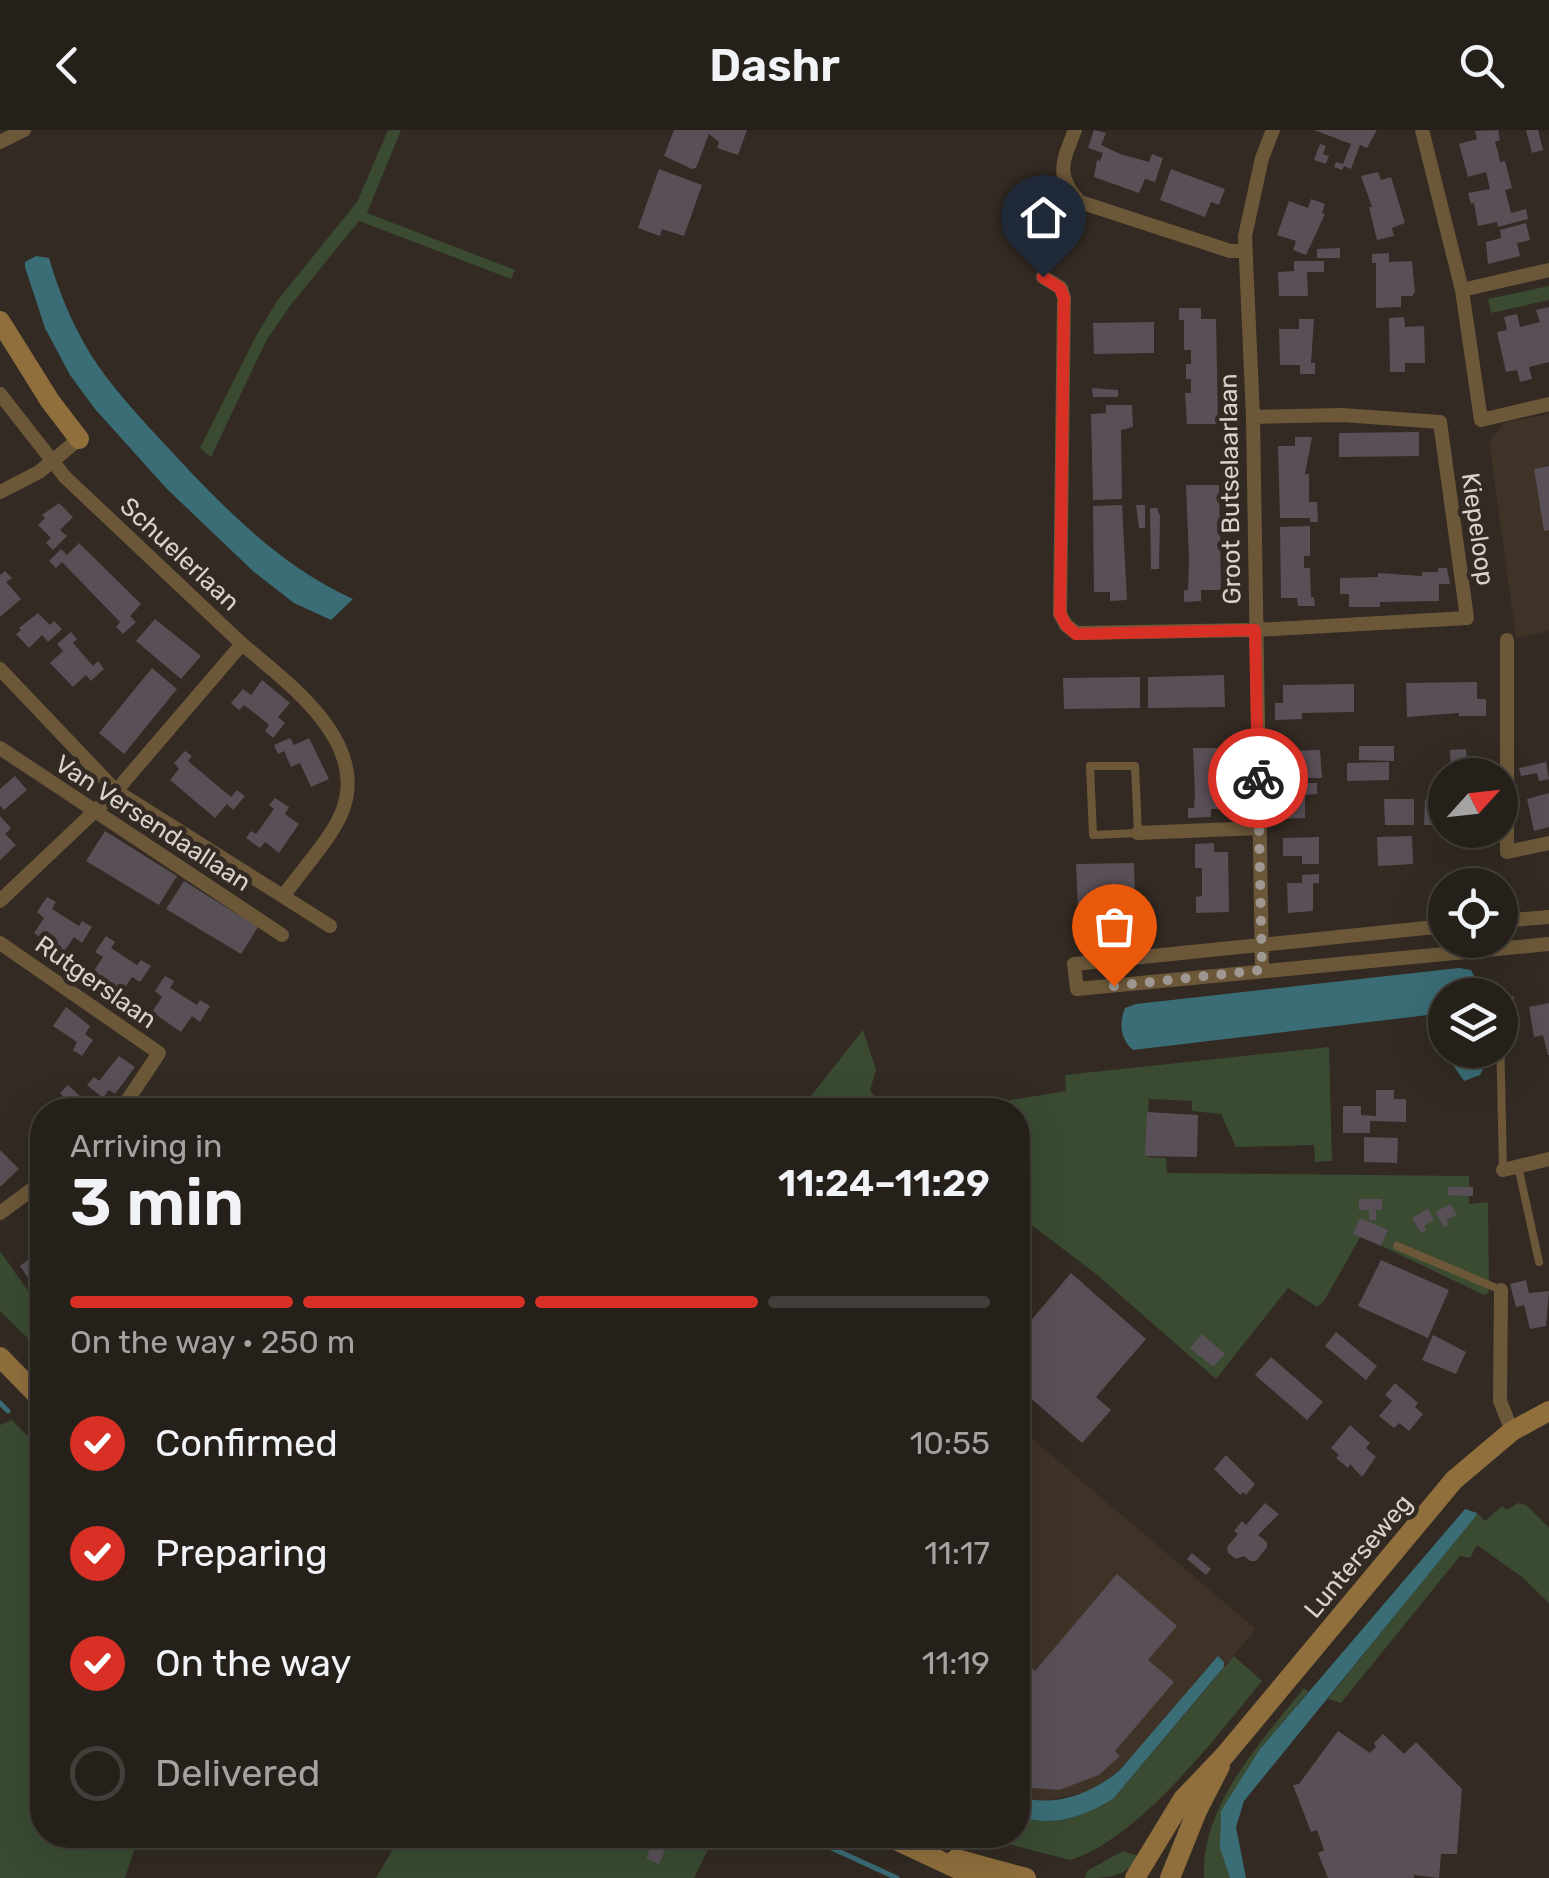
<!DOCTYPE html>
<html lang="en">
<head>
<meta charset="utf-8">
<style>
	:root { --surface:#26201a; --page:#322d27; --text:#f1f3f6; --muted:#a4a3a2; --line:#423e39; --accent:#d93025 }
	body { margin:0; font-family:Rubik,sans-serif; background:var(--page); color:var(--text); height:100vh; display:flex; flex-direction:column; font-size:38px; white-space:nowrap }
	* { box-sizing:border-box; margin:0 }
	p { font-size:32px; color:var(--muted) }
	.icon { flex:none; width:55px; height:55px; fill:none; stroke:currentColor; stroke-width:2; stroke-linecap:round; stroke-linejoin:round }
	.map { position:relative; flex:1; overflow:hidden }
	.panel { position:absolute; left:30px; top:968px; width:1000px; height:750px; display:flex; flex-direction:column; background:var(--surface); border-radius:40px; box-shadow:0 10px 40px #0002,0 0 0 2px var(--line) }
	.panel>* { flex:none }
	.needle { width:65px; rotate:63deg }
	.tools { position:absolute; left:1428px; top:628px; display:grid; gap:20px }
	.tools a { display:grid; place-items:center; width:90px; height:90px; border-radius:50%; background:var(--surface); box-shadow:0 10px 40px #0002,0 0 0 2px var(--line); font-size:50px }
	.pin { position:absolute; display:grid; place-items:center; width:85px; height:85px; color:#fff; margin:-102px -42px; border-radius:50% 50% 50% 0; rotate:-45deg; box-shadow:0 0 10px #0007 }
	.pin .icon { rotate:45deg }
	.courier { position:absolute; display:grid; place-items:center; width:100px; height:100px; margin:-50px; border:8px solid #d93025; border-radius:50%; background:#fff; color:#222; box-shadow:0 2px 12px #0007 }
	.headline em { font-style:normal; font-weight:600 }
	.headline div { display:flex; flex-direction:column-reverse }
	.headline { display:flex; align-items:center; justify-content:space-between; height:170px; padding:0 40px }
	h1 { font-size:65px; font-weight:600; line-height:75px }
	.bar { display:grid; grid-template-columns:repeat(4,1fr); gap:15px 10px; align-content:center; height:120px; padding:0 40px }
	.bar i { height:12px; border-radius:8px; background:var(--line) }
	.bar .selected { background:var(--accent) }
	.bar p { grid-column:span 4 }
	ol { padding:0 40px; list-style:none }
	li { display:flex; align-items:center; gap:30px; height:110px }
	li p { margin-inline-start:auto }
	li .icon { padding:10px; border-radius:50%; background:var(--accent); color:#fff; stroke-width:4 }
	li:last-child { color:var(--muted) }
	li i { width:55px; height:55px; border:5px solid var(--line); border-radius:50% }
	header { display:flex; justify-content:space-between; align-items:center; height:130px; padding:0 40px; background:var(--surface); font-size:45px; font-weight:600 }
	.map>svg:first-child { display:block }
	.built { fill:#3f3227 }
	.green { fill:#3a4b32 }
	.water { fill:#3a6d76 }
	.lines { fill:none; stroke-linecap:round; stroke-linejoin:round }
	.stream { stroke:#3a6d76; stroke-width:5 }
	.building { fill:#595057 }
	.lane { stroke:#6c5839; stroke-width:8 }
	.street { stroke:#6c5839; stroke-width:14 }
	.secondary { stroke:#906f3d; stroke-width:20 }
	.done { stroke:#9e9792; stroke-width:10; stroke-dasharray:0 18 }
	.route { stroke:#d93025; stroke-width:12 }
	.labels { text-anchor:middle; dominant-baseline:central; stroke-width:9; stroke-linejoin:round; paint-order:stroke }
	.street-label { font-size:25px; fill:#d8d2ce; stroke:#322a23 }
</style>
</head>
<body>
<header><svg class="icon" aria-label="back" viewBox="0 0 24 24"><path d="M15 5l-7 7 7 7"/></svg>Dashr<svg class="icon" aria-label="search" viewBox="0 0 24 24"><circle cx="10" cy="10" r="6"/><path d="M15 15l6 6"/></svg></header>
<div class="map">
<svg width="1549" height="1748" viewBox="0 0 1549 1748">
	<rect width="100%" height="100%" fill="#322a23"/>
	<path class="built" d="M1549,284V501L1516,508L1489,312L1504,293Z
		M1018,1297L1256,1499L1224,1537L1119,1641L1089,1662L1045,1671L1018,1667Z"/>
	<path class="green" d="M388,0H401L367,83L515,140L511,149L359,91L290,176L266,211L211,327L200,318L256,206L277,171L357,72Z
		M1549,156V170L1491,183L1488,169Z
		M863,900L876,940L870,960L884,980H800Z
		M1329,917L1332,1031L1315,1032L1314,1015L1236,1017L1221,984L1192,981V971L1149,969L1146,1027L1166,1028L1167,1043L1469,1046V1074L1488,1072L1489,1163L1484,1165L1361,1106L1324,1171L1317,1177L1288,1158L1216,1249L1096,1144L1021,1087L1018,1090V980H950L1066,961L1065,945Z
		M0,1121L42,1181V1222L0,1181Z
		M12,1290L42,1321V1705H139L125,1748H0V1295Z
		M1518,1373L1526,1375L1549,1398V1473L1522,1447L1477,1415L1470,1428L1460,1426L1341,1573L1328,1569L1477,1383L1485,1391L1502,1376L1507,1380Z
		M1234,1526L1262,1551C1217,1606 1138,1710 1070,1730L974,1705H1018V1686C1050,1698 1084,1687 1113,1669Z
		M1304,1558L1308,1562L1260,1619L1220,1718L1230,1748H1204C1201,1675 1261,1612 1304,1558Z
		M401,1705H715L694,1748H376Z
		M1123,1721L1141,1727C1124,1747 1110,1748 1085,1748L1087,1741Z"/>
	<path class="water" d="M36,126L49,128C59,162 72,194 91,225C110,255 135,282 159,308C216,370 276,434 353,469L331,490L294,473L254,442L167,359L95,279L70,245L45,198L25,137V132Z
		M1459,838L1471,840L1479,856L1478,865H1445V883L1133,920C1120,909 1119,893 1125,878L1136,874Z
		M1445,918L1486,920V933L1480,945L1464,951L1451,932L1443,928L1441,922Z
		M1465,1379L1477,1383L1475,1387L1244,1671L1236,1697L1246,1748H1230L1220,1718L1221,1681L1260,1619Z
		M1218,1526L1224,1532V1537L1113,1669C1084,1687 1051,1698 1018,1686V1667C1056,1677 1089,1665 1119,1641Z"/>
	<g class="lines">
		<path class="stream" d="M0,1273L8,1281
			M33,1302L42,1310
			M799,1705L807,1708
			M825,1715L897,1748"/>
	</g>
	<path class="building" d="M674,0H747L738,25L717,18L719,12L709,4L696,38L692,39L664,26Z
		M1094,0L1106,3L1101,15L1120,24L1149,32L1152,24L1163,28L1155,52L1145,49L1139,63L1094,47L1097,30L1100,31L1103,23L1088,18Z
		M1314,0H1377L1367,18L1360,15L1351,39L1344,36L1342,40L1334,37L1336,32L1343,34L1351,14Z
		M1498,0L1500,10L1495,12L1498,22L1500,32L1505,31L1512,58L1505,60L1511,83L1526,79L1528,89L1498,97L1497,92L1478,96L1474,73L1471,74L1468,63L1490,59L1486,42L1468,47L1459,14L1477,9L1475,1Z
		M1526,0H1538L1543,20L1532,23Z
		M1320,14L1326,16L1323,24L1329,26L1326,34L1314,30Z
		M659,39L702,55L684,106L662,99L660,106L638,98Z
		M1171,39L1225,59L1219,75L1211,72L1205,87L1160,70Z
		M1378,42L1381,50L1391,47L1405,93L1392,98L1394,106L1377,110L1369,77H1372L1361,46Z
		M1311,69L1325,74L1322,83L1325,84L1306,125L1293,120L1296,111L1277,105L1289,71L1308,78Z
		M1526,93L1530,110L1517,113L1520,126L1488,134L1486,112L1501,108L1500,100Z
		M1340,118V128H1317V119Z
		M1389,123V132L1412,131L1415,162L1412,166H1401V177L1376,178V133H1372V124Z
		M1294,131H1324V142H1307L1308,166H1279L1278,142L1294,141Z
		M1549,177V232L1529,237L1532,249L1520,252L1517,240L1506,242L1497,202L1507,200L1504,187L1517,184L1520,197L1540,192L1536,180Z
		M1179,178H1201V189H1216L1218,294H1187L1185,263H1191V249H1186V234H1191V220H1184V190H1179Z
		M1404,187L1405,197L1424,196L1425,233H1405V242H1390L1389,188Z
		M1299,189H1314L1311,233H1315V244H1300V235H1280L1279,199H1299Z
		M1154,192V223L1094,224L1093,193Z
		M1092,258L1118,260V267H1093Z
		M1106,275H1132L1133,297L1121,300L1122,369L1093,370L1091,284L1106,283Z
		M1419,302V326L1339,327V303Z
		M1295,307H1312L1305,344H1309V372H1317L1318,392H1310V388H1280L1278,316H1295Z
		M1549,336V400L1544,401L1534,339Z
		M1186,355H1219L1221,460H1201V471L1184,472V460H1188L1189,430Z
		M59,373L73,387L60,400L67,406L53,420L46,413L51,408L38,395L45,388L42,385Z
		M1122,375L1127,470L1110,471V462H1094L1093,376Z
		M1136,375H1145V398H1139Z
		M1150,378H1157L1160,386L1159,439H1151Z
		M1310,396V426H1304V438H1310L1311,467H1314L1315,476H1298L1297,468H1281L1280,397Z
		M79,413L141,474L130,486L136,492L123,504L116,497L120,492L62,432L56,438L49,431L61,419L67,425Z
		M1438,438H1447L1450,454H1439V471L1380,472V477H1349V464H1340V448L1378,447V443L1422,446V442H1438Z
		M5,441L12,448L6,452L21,469L0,487V445Z
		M38,483L50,495L54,491L62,499L48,512L42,505L29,518L16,504L21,500L19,498Z
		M155,489L201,526L181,549L136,511Z
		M71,502L77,509L73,513L93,536L98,531L104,539L91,551L86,545L73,557L50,533L63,521L57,514Z
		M152,538L177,559L124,624L99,603Z
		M1224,545L1225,577L1148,578V547Z
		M1140,547V578L1064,579L1063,548Z
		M262,550L290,573L278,587L285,593L273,608L265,601L269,595L257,585L244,575L239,580L231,573L243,559L251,565Z
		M1477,552V569H1486V586H1459V583L1407,587L1406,553Z
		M1354,554V582L1302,583V589L1275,590V573H1283V555Z
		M290,608L294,615L309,608L329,649L311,657L300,633L291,637L284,621L278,624L274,615Z
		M1359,616H1394V631L1359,630Z
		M1193,618H1226L1227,679H1211V687L1188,688V678H1194L1195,663Z
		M1466,619L1468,645H1451L1450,620Z
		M1320,620L1322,648H1302V639H1284V621Z
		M185,621L192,626L188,631L231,667L237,660L245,666L233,680L227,674L215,688L170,650L179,639L174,633Z
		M1389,632V650L1347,651V633Z
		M1546,632L1549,649L1539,651L1537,643L1521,646L1519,638Z
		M15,646L27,660L4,680L0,675V659Z
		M1298,653H1317V664L1305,665V688L1282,689V664H1298Z
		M1549,663V697L1534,701L1527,669Z
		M1437,665H1445V695H1424L1425,670L1437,669Z
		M275,668L289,677L285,684L299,694L279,723L265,712L260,718L246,708L251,701L256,704L274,679L269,675Z
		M1384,669H1414V695H1385Z
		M0,686L11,698L5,704L16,715L0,730Z
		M105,701L177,746L159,775L86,731Z
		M1412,706L1413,734L1378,736L1377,707Z
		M1319,707V734H1302V726H1283V708Z
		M1214,713V722H1228L1229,782L1196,783V767L1202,766V738H1195V714Z
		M1134,733L1136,800L1079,802L1076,734Z
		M1319,744V753H1313V781L1288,783L1287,753H1302V745Z
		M184,751L258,797L241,824L166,779Z
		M47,767L56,772L52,779L79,796L82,791L92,797L82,813L74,807L63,823L34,803L44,788L37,782Z
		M106,806L115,812L111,818L137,835L141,830L151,836L140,852L132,847L122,862L93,842L103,827L95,822Z
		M165,846L174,851L170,858L197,875L200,870L210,876L200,892L192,886L181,902L152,882L162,867L155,861Z
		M1514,866L1512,884H1502V868Z
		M1549,873V925H1548L1543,905L1534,907L1529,877Z
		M66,877L90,896L85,904L93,910L82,926L73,920L77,912L53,896Z
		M119,926L135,937L115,964L109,960L103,968L87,955L94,947L99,951Z
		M68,955L82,968L75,975L81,980H53L65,968L60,963Z
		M1376,960H1394V969H1406V992L1370,991V1003H1343V976H1361V985L1376,986Z
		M1147,982L1198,985L1197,1027L1145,1026Z
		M1364,1007L1398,1008L1397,1033L1364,1032Z
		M0,1020L19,1039L0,1057Z
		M1448,1057H1473V1066L1448,1065Z
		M1359,1069H1382V1080H1376V1090H1369V1080H1359Z
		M1451,1074L1457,1085L1446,1090L1449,1095L1444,1097L1435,1082Z
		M1428,1079L1434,1090L1424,1096L1426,1100L1421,1103L1412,1088Z
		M1360,1088L1388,1100L1381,1116L1353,1104Z
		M42,1119V1168L20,1136Z
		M1381,1130L1449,1160L1428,1208L1358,1176Z
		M1071,1143L1146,1209L1096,1267L1111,1280L1082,1313L1018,1257V1206Z
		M1526,1150L1529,1163L1549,1161L1546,1196L1530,1199L1524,1175L1516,1177L1510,1154Z
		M1336,1202L1377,1236L1366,1250L1325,1216Z
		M1202,1204L1225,1224L1213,1237L1190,1218Z
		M1433,1205L1466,1222L1456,1244L1422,1230Z
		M1271,1227L1323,1272L1307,1290L1255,1245Z
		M1395,1253L1418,1273L1415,1277L1423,1284L1409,1301L1399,1293L1394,1298L1379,1286L1392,1271L1385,1265Z
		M1350,1295L1370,1313L1366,1318L1376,1327L1362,1347L1350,1334L1348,1338L1336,1328L1339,1325L1331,1318Z
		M1226,1325L1255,1354L1246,1365L1243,1362L1240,1365L1214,1339Z
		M1265,1373L1279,1384L1258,1405L1267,1412V1417L1256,1431H1250L1244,1426L1236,1429L1228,1423L1227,1417L1238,1404L1234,1401L1242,1391L1246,1395Z
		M1192,1423L1211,1439L1206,1445L1187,1429Z
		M1117,1444L1177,1496L1148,1530L1174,1552L1115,1621L1120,1626L1099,1645L1059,1660L1018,1657V1553L1031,1537L1035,1541Z
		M1338,1601L1370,1623L1376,1617L1374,1613L1383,1604L1404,1624L1416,1612L1462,1659L1457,1724H1441L1439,1748L1414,1745V1748H1328L1318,1723L1324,1720L1317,1700L1311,1702L1293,1655L1299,1654Z
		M656,1705L669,1711L659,1734L646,1728Z"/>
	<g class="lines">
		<path class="lane" d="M1090,636H1135L1138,703L1093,705Z
			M1500,900L1503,1040
			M1518,1036L1539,1132
			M1397,1116L1501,1160"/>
		<path class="street" d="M1075,0C1063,31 1054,45 1080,72L1230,121H1246
			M1422,0L1462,160L1481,290L1549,274
			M0,12L24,0
			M1043,147L1061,158L1064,168L1060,484L1066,495L1076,503L1255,500L1467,488L1440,292L1342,285L1253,287
			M1462,160L1549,140
			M0,264L65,347L242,514L116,661L0,771
			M0,362L39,342L79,309
			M1507,510V722L1549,713
			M242,514C289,554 370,612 342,682C331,709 301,741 284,765
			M0,539L116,661L330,796
			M0,618L282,805
			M1138,703L1258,698
			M1500,791L1549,787
			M1445,796L1074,834L1077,859L1549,814
			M0,813L159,923L121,980
			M1262,840L1253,287L1245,106L1262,28L1273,0
			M1503,1040L1549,1029
			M0,1083L42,1052
			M1501,1160L1500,1271L1512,1301"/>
		<path class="secondary" d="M0,191L50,271L79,309
			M0,1227L42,1270
			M885,1705L977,1748
			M956,1729L1026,1748
			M1135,1748L1183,1669L1225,1625L1454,1350L1512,1301L1549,1281
			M1170,1748L1197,1681L1220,1636"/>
	</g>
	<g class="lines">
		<path class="done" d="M1114,856L1262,840L1258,648"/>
		<path class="route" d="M1043,147L1060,158L1064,168L1060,484L1066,495L1076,504L1255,500L1258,648"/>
	</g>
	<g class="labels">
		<g class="street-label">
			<text transform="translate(1230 359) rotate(-91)">Groot Butselaarlaan</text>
			<text transform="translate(1478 399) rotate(82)">Kiepeloop</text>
			<text transform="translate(180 424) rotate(43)">Schuelerlaan</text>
			<text transform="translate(153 693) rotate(33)">Van Versendaallaan</text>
			<text transform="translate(96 852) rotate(35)">Rutgerslaan</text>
			<text transform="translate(1358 1426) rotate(-50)">Lunterseweg</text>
		</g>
	</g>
</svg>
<div class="tools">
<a><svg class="needle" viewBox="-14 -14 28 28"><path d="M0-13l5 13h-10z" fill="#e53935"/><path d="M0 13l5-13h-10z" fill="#a4a3a2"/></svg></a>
<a><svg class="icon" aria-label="locate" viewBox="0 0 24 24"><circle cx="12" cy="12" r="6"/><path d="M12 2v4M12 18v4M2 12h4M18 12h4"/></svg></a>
<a><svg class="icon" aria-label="layers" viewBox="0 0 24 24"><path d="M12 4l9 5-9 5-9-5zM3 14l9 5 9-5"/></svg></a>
</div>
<div class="pin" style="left:1114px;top:856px;background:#ea580c"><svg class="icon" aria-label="bag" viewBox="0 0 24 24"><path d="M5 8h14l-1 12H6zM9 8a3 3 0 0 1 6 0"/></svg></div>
<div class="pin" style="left:1043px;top:147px;background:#1f2937"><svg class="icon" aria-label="home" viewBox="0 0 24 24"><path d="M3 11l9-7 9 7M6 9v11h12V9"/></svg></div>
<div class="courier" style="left:1258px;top:648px"><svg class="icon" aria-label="bike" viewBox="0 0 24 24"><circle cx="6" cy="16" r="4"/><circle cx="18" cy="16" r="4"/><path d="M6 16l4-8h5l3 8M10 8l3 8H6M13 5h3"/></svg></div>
<section class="panel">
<div class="headline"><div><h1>3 min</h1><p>Arriving in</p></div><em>11:24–11:29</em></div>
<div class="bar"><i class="selected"></i><i class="selected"></i><i class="selected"></i><i></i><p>On the way · 250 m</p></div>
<ol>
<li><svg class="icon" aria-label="check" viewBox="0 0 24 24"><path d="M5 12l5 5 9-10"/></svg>Confirmed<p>10:55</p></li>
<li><svg class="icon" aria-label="check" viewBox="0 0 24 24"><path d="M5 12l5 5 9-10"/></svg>Preparing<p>11:17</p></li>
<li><svg class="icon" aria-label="check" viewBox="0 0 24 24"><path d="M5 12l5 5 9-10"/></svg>On the way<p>11:19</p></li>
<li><i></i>Delivered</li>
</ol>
</section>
</div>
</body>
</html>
